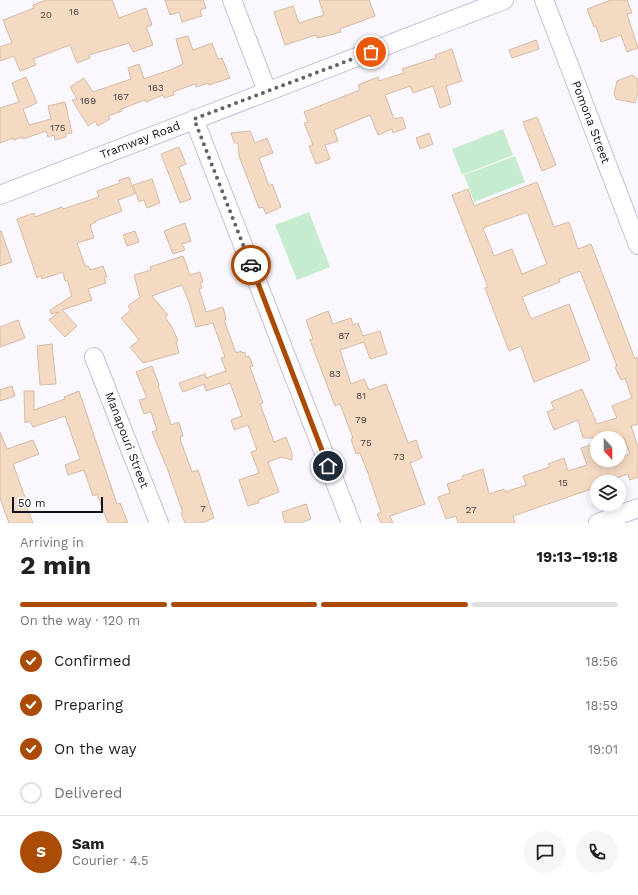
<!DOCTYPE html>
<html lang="en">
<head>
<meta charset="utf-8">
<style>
	:root { --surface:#fff; --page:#f6f6f6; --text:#222; --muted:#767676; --line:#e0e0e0; --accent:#ab4a04 }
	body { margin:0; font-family:"Work Sans",sans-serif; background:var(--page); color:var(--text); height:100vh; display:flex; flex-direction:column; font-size:15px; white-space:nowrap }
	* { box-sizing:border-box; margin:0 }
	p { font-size:13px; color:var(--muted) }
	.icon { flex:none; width:22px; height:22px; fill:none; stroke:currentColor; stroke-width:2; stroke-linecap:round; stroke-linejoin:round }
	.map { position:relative; height:523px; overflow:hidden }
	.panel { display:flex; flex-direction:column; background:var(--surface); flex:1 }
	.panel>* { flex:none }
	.needle { width:26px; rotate:159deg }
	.tools { position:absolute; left:590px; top:431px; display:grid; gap:8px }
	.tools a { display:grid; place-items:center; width:36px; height:36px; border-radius:50%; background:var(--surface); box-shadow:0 2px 10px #0003; font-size:20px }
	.scale { position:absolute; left:12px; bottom:10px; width:91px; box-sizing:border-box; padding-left:4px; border:2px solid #14111b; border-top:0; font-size:11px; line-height:14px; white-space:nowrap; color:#14111b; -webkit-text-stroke:3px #fff; paint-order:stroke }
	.pin { position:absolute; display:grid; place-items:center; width:34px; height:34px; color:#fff; margin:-17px; border:2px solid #fff; border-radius:50%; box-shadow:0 1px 4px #0007 }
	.courier { position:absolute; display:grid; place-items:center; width:40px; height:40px; margin:-20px; border:3px solid #ab4a04; border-radius:50%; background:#fff; color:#222; box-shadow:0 1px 5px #0007 }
	.overview em { font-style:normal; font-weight:700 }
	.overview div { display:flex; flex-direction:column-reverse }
	.overview { display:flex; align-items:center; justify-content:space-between; height:68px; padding:0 20px }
	h1 { font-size:26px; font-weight:700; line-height:30px }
	.bar { display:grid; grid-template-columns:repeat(4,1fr); gap:6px 4px; align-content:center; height:48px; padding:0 20px }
	.bar i { height:5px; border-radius:3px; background:var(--line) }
	.bar .on { background:var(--accent) }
	.bar p { grid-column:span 4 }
	.line { display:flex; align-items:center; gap:10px; padding:0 20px; border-top:1px solid var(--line) }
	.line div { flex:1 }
	.round { display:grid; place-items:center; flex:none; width:42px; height:42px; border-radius:21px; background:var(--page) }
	ol { padding:0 20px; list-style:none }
	li { display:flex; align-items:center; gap:12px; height:44px }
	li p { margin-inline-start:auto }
	li .icon { padding:4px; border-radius:50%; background:var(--accent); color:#fff; stroke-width:4 }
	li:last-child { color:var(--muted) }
	li i { width:22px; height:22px; border:2px solid var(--line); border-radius:50% }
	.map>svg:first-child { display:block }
	.green { fill:#c6eccf }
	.building { fill:#f5dac3; stroke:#d5bba5; fill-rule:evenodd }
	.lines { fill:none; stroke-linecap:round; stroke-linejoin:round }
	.minor-casing { stroke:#c7bcda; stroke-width:20 }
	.minor { stroke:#fff; stroke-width:18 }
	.done { stroke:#64626a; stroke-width:4; stroke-dasharray:0 7.2 }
	.route { stroke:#ab4a04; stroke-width:5 }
	.labels { text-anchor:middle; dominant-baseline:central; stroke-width:4; stroke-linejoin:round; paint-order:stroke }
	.number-label { font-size:10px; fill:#4c4345 }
	.street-label { font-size:12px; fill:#14111b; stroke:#fff }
</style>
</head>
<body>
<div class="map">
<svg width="638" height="523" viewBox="0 0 638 523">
	<rect width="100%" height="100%" fill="#faf8fe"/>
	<path class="green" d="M503,129L513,155L462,175L452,149Z
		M515,156L525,182L474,202L464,175Z
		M309,212L330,267L297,280L275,225Z"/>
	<path class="building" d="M46,0H112L119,18L146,8L152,25L146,27L153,45L133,52L129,43L89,55L90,58L77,63L70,45L33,59L36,65L20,71L14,56L0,61V47L12,43L3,20L34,8L33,5Z
		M165,0H203L206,8L200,10L202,16L182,22L179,12L170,15Z
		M319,0H369L375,16L340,29L341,32L330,35L317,38L316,35L285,45L274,12L293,6L299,23L324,15Z
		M611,0H627L632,13L627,14L638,48L627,52L621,35L601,42L596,26L594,27L587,9Z
		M188,36L193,50L212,43L218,59L222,58L230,78L209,85L208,83L196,87L195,84L173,92L174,95L164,98L163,95L146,102L145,100L121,109L122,111L108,116L110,119L98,126L95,121L88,126L72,100L77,99L70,87L84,78L93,92L131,79L128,68L139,64L144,79L170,70L183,64L176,39Z
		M536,40L539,49L512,58L509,50Z
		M452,49L462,81L446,86L451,104L440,108L433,86L413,93L410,86L385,95L394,119L402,117L406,128L393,133L392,129L378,135L370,115L334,130L338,141L325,145L330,159L316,164L309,146L313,145L304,123L308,122L304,112L360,90L358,85L378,77L379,81L404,73L402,69L436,58L435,55Z
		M632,75L638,79V94L635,103L616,99L614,94L617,81Z
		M26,77L37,103L23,109L29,125L51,119L48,106L65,102L72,133L66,134V137L55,140L54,135L48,137L46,131L23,139V137L13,140V138L0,143V108L19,102L12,83Z
		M537,117L556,165L542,171L523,122Z
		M250,131L255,143L267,138L273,153L259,158L269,186L272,184L281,207L266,214L263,207L259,208L239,156L238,144L234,142L231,133Z
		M429,133L433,144L420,149L416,138Z
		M179,147L186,164L179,167L191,199L180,203L161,154Z
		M129,177L135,194L118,200L122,211L95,221L96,222L90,225L94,238L77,243L85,266H88L90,270L103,266L107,277H104L106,283L88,289L92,300L62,310L77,326L65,337L49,320L59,312L51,314L50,310L72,296L67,280L65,281L63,272L42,279L41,275L37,278L17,219L34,213L35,217L62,207L63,209L99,197L97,191L120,183L119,180Z
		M152,179L160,203L147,208L144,200L139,202L133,185Z
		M537,182L554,227L569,222L578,249L591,244L635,359L638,357V424L631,426L638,447V477L630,480L628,474L605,482H597V487L513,516L515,523H458L456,516L446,519L438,497L450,493L447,484L463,479L462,476L483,469L489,494L504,489L505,492L526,485L523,476L550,467L548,464L564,458L568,471L587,465L581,448L593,444L597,455V460H599L600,463L609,460H619V458L630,454L624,438H583L578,420L554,430L547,412L554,409L551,402L582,389L597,424L617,418L612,406L632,398L625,378L621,380L615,367L617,366L580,271L559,279L560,282L522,297L531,319L569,304L590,360L534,382L521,346L509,351L485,288L488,287L452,195L468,189L474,206ZM527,212L547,264L522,274L512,249L494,256L483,228Z
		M185,223L191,241L182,244L185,250L173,254L164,231Z
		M0,231H1L12,262L0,266Z
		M135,231L139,242L127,246L123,235Z
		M183,256L190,275L200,272L203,282L200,283L202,288L199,289L206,312L223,307L226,319L224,320L236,353L241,351L242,353L245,352L246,357L249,356L253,366L250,367L263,403L260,404L274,442L286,437L292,453V460L281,457L268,462L279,492L258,500L259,503L248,506L239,480L259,473L251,452L257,450L248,425L234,430L231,420L242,416L230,383L206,391L204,384L183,392L179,383L205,374L206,378L226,371L221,358L225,357L213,323L196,327L189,302L182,285L152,296L168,315L165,317L172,327L178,341L176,342L179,353L143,363L130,347L139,340L121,318L131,310L128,306L140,297L134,275L151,270L150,267Z
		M328,311L333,324L351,318L353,325L358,323L363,336L380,331L387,354L370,359L364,342L340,350L351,384L364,379L369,390L386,384L408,443L416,440L422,458L410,463L425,504L390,516L393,523H381L377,514L381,512L368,473L360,453L356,454L351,439L353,438L340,404L335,406L310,340L313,339L306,320Z
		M18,320L25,338L0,347V327Z
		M52,344L56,384L40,385L37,346Z
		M152,366L159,385L158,386L171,425L179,422L183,436L180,437L181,442L192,472L198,470L214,518L202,523H185L181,513H183L169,473L152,432L157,430L151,412L144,414L139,400L147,398L136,372Z
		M12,386L15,396L0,401V390Z
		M24,391H34V410L65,399L64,397L79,391L117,504L120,503L128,523H108L97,494L93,496L84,470L68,475L65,465L80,459L65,416L33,427L30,421L25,423Z
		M0,432L7,449L33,440L39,454L13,464L27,503H25L33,523H9L0,498Z
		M306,504L311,519L300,523H285L282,512Z"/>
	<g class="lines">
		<g class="minor-casing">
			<path id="minor" d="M232,0L267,91
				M544,0L638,245
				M194,119L351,523
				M0,195L504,0
				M94,357L159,523
				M598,523L638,508"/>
		</g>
		<use href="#minor" class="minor"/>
	</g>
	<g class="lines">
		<path class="done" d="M251,265L194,119L371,52"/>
		<path class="route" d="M251,265L328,466"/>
	</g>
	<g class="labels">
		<g class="number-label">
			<text x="74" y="11">16</text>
			<text x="46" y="14">20</text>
			<text x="156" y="87">163</text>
			<text x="121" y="96">167</text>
			<text x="88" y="100">169</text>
			<text x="58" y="127">175</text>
			<text x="344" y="335">87</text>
			<text x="335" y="373">83</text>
			<text x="361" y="395">81</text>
			<text x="361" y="419">79</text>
			<text x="366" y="442">75</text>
			<text x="399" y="456">73</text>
			<text x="563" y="482">15</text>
			<text x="203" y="508">7</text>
			<text x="471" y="509">27</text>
		</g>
		<g class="street-label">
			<text transform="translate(591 122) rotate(69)">Pomona Street</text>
			<text transform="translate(140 140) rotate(-21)">Tramway Road</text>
			<text transform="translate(127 440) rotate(69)">Manapouri Street</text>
		</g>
	</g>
</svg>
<div class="tools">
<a><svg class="needle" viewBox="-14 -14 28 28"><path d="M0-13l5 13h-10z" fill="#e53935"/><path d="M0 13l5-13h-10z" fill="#767676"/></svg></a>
<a><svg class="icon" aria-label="layers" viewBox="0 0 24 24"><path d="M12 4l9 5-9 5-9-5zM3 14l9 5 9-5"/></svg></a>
</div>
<div class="scale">50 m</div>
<div class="pin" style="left:371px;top:52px;background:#ea580c"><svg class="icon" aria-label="bag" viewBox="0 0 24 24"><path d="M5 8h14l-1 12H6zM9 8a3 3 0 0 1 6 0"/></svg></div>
<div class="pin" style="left:328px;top:466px;background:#1f2937"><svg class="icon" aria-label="home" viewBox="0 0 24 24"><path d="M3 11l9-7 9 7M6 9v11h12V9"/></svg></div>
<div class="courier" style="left:251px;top:265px"><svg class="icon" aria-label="car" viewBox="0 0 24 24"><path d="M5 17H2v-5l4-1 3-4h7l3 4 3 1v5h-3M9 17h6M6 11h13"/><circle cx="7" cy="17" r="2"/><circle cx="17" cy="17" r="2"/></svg></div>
</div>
<section class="panel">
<div class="overview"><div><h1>2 min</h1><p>Arriving in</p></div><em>19:13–19:18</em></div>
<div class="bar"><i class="on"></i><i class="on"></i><i class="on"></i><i></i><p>On the way · 120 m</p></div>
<ol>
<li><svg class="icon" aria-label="check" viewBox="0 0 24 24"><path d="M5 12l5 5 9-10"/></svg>Confirmed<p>18:56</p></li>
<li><svg class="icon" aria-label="check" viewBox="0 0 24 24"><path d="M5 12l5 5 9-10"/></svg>Preparing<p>18:59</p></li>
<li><svg class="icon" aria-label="check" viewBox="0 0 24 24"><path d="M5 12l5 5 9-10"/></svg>On the way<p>19:01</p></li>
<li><i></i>Delivered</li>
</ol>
<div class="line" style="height:72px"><b class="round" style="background:var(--accent);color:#fff">S</b><div><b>Sam</b><p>Courier · 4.5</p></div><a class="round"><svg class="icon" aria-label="chat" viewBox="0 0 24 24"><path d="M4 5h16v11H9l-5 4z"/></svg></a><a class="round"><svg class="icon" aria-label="phone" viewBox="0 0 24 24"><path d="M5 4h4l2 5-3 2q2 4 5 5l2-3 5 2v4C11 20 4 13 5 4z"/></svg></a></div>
</section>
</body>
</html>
